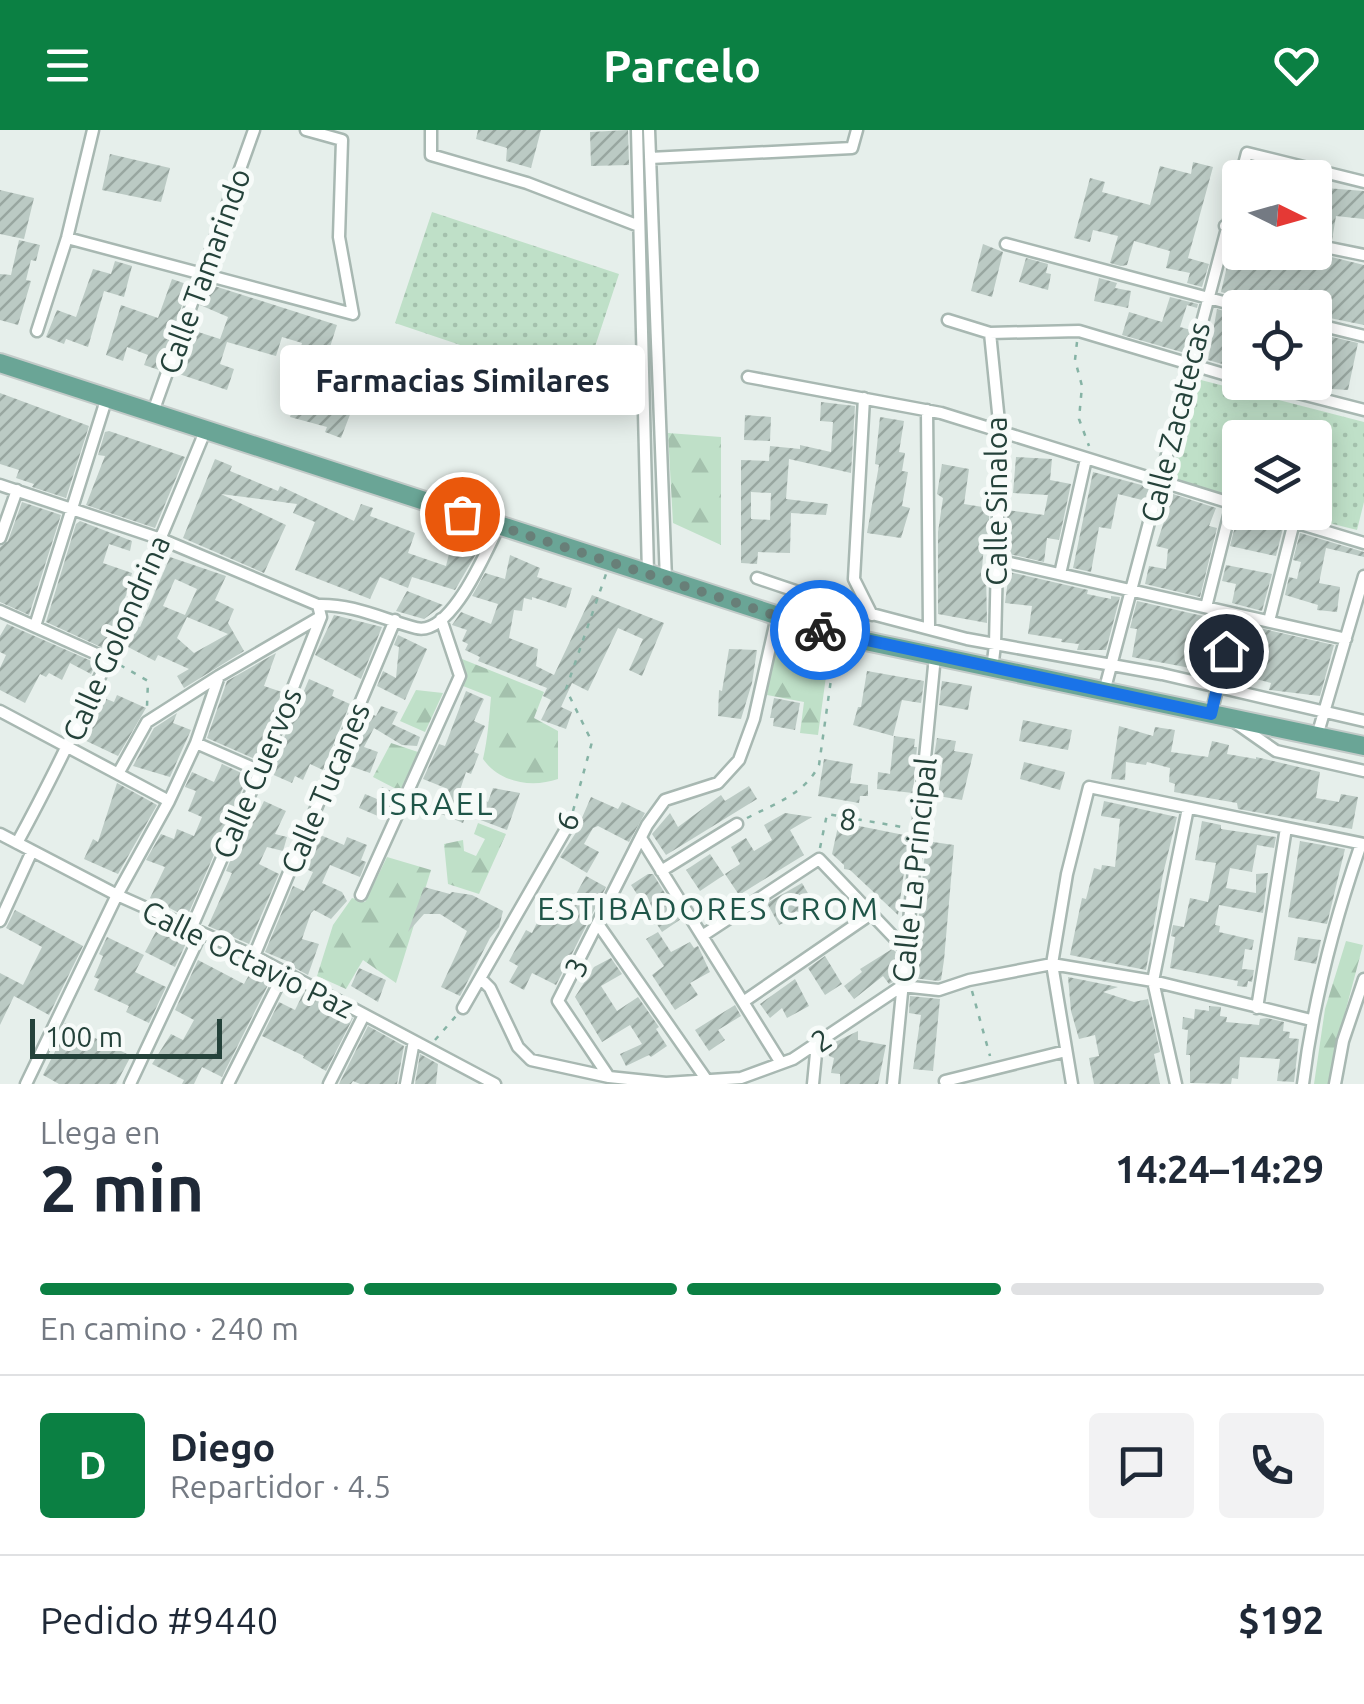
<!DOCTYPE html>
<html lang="es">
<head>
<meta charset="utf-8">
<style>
	:root { --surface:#fff; --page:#f2f2f3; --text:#1f2937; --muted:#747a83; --line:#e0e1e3; --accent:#0b8043 }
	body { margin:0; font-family:Ubuntu,sans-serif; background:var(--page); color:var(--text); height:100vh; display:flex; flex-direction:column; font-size:38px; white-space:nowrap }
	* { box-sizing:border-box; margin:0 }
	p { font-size:32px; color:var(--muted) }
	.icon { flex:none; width:55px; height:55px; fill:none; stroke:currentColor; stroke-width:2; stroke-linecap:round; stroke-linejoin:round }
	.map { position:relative; height:954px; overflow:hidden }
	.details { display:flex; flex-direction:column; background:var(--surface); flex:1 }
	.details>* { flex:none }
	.needle { width:65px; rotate:95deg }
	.buttons { position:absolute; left:1222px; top:30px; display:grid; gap:20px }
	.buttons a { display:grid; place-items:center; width:110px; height:110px; border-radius:10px; background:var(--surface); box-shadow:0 5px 25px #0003; font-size:50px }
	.scale { position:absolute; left:30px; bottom:25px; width:192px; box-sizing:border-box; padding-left:10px; border:5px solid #24423a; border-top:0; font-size:28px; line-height:35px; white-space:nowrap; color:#24423a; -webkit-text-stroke:8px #f7fbf9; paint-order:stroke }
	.pin { position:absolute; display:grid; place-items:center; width:85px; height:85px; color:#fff; margin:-42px; border:5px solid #fff; border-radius:50%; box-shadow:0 2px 10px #0007 }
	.courier { position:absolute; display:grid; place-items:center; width:100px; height:100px; margin:-50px; border:8px solid #1a73e8; border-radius:50%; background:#fff; color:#222; box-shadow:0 2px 12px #0007 }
	.bubble { position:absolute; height:70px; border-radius:10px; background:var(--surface); box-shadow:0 5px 25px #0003; font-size:32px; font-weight:600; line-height:70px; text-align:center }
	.head em { font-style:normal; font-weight:600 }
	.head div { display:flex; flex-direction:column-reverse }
	.head { display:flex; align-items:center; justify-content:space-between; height:170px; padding:0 40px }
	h1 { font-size:65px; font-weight:600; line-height:75px }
	.bar { display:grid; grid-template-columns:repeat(4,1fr); gap:15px 10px; align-content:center; height:120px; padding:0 40px }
	.bar i { height:12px; border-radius:8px; background:var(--line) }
	.bar .current { background:var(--accent) }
	.bar p { grid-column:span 4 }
	.line { display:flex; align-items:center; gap:25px; padding:0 40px; border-top:2px solid var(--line) }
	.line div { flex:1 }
	.round { display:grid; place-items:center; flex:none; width:105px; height:105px; border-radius:10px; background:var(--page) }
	header { display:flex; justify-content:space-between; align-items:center; height:130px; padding:0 40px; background:var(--accent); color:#fff; font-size:45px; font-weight:600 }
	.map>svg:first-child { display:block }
	.forest { fill:url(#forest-firs) }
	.park { fill:url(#park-dots) }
	.building { fill:url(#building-hatch); fill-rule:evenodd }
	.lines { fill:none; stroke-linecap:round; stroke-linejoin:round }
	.street-casing { stroke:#a8b8b2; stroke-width:15 }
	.primary-casing { stroke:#c2cac8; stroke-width:22 }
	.path { stroke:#86b3a5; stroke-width:2.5; stroke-dasharray:5 8; stroke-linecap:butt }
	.street { stroke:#fff; stroke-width:10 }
	.primary { stroke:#6aa596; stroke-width:18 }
	.done { stroke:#687f78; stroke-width:10; stroke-dasharray:0 18 }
	.route { stroke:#1a73e8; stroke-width:12 }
	.labels { text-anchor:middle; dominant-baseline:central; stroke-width:10; stroke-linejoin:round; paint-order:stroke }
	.street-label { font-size:30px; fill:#24423a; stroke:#f7fbf9 }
	.neighbourhood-label { font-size:32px; letter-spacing:2.5px; fill:#1f5548; stroke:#f7fbf9 }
</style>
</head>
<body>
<header><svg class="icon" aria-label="menu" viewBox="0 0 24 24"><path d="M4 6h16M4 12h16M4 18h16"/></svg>Parcelo<svg class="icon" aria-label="heart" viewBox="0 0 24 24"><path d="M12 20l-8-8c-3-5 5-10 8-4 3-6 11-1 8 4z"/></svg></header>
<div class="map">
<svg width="1364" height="954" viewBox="0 0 1364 954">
	<defs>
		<pattern id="forest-firs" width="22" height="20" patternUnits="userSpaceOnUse" patternTransform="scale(2.5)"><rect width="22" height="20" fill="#bfe0c8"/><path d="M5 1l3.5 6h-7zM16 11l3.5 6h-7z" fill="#a4c1ad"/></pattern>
		<pattern id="park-dots" width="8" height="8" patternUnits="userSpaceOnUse" patternTransform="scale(2.5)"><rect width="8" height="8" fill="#bfe0c8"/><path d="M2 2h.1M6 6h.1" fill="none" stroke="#a4c1ad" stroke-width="1.8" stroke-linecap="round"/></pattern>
		<pattern id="building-hatch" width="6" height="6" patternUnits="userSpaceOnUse" patternTransform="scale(2.5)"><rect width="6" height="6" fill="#bbcac4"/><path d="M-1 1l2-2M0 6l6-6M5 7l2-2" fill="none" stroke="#98a6a0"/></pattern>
	</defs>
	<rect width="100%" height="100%" fill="#e6efeb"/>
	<path class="forest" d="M668,303L721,307V415L673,393Z
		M775,519L827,539L818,605L800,603L804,572L767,565Z
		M462,529L544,562L534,588L558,601V649C532,658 500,653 483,629C488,607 489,589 491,567L463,556Z
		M416,560L443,563L425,602L400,591Z
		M391,613L418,622L400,661L373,647Z
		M478,693L506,704L479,764L448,754L444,714L463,710L464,721L476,726L485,709L474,704Z
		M387,727L431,740L396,853L363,830L346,859L317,846L333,795L352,768L365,772Z
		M1346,811L1363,815L1345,883L1333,954H1314L1325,879Z"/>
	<path class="park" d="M432,82L619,144L582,256L395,193Z
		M1197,249L1364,292V372L1357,400L1289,383L1315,382V308H1240V370L1170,352Z"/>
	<path class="building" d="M478,0H541L531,38L506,31L507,18L476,9Z
		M628,0L629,35L591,36L590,2Z
		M110,24L170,38L161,72L102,60Z
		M1193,32L1213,37L1188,128L1209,134L1202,157L1187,153L1190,143L1166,138L1170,121L1134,111L1127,135L1121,136L1110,133L1118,106L1093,100L1090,112L1074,108L1090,48L1105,52L1102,62L1150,75L1160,36L1191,44Z
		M1315,49L1327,52L1326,58L1364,61V89L1336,86L1332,110L1315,106Z
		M0,60L34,68L24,109L0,104Z
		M19,110L40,115L36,131L31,130L26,150L31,151L18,195L0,190V144L11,145Z
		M983,114L1003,122L992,167L971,161Z
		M1280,122H1311L1364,135V195L1315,185V178H1282L1221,162L1228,132L1235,134L1237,124L1278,133Z
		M1026,128L1048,134L1046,143L1051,144L1048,160L1019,152Z
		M115,131L132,136L124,167L104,161L88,217L66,209L64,214L46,207L57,180L76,187L93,139L111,144Z
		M1099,148L1117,153L1115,158L1131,161L1128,178L1094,171Z
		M172,149L189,155L159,240L144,235L148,225L127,217L123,231L106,225L121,175L158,188Z
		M208,154L337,195L315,264L334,269L339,253L359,259L364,231H374L375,272L366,270L362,285L351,282L341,308L325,302L327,297L290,287L305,238L295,235L302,213L282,207L276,226L227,212L220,234L234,239L227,260L176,243L192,200L220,209L228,187L200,175Z
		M1170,167L1198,174L1197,178L1187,175L1180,197L1191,200L1185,223L1122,205L1129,182L1162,192Z
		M1217,179L1236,184L1231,208L1240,210V239L1208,230Z
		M1315,203L1358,213L1348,260L1315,258Z
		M0,263L89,296L66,368L32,357L34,354L16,348L19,340L0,334Z
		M821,272L855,276L851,343L789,329L786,369L828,374L826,385L791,383L790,423L758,422L757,434L741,433V330L769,331L770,316L800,319V315L831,322L833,292L820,291ZM751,362L771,363L770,390L751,389Z
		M745,285L771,287L770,311L744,310Z
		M880,287L904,291L899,322L905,323L902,341L908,342L902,376L910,378L901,408L867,403L879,335L875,334Z
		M109,301L185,327L155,398L86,375L105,326L98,325L105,302Z
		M1016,327L1052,329L1050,350L1071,354L1059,410L1047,408L1044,432L1009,424L1010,418L1006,417L1007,380L1044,385L1048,365L1013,363Z
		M215,329L232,336L230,341L278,361L280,356L354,391L361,374L373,378L370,386L415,403L408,423L446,436L450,420L476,424L455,460L412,447L408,458L380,447L370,469L295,440L315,392L293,383L297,374L221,364L286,395L264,443L183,408Z
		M942,334L969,339L964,374L989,378V415L984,414L982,439L986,440L987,493L938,484V402L943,368L937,364Z
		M1093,342L1149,357L1146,371L1118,364L1111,399L1099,397L1091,442L1073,438Z
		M1173,364L1216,378L1209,396L1217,398L1200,467L1145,454L1149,436L1166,439L1168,419L1156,416Z
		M22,372L61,385L29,485L0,472V417L8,411Z
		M1244,384L1283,398L1276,426L1230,416L1238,385Z
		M80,391L132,411L130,421L109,414L103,433L132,443L127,463L103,518L46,492L76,394Z
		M1300,403L1364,422V427L1326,418L1319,453L1340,457L1337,482L1317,480L1318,475L1285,465L1289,447L1297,449L1301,432L1293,430Z
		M510,425L540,438L537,447L572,458L566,478L532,467V470L524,468L522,481L514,480L509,508L538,519L536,536L554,545L592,465L664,493L642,546L629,540L643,509L618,498L588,561L572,553L561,577L572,582L566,599L541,590L551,570L543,566L547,558L478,531L480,527L465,520L468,514L462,511L467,500L452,495L461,482L491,494L498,474L472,466L485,443L505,449Z
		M170,427L226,446L215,470L234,479L228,493L244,521L184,558L177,546L189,539L158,525L155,531L128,517L137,496L140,497ZM175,449L197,459L185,485L163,476ZM187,487L228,504L194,523L177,508Z
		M1226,435L1272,444L1262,481L1232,473L1236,454L1222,451Z
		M1009,442L1088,460L1087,464L1111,469V466L1120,467L1106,520H1077L1079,514L1061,512L1062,509L1028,504L1032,476L1005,473Z
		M407,461L443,475L424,489L396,481Z
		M1137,471L1225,491L1211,546L1200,544L1201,540L1132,527L1137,499L1130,498Z
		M334,485L382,497L361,549L315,525Z
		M7,494L96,533L91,544L70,533L62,550L49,543L46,547L40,544L25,573L0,560V538L6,525L0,522V506Z
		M1255,497L1334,515L1320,566L1269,560L1271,553L1238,544L1244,518L1250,519Z
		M398,505L427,519L405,570L377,556L383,541L396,548L399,517L394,515Z
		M729,519L757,520L752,553L741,589L718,586L719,560L722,561Z
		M276,523L264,556L282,562L255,629L207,608L227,551Z
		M867,541L924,551L921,573L902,570L893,606L853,595L858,577H861Z
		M309,549L334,560L332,566L350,574L323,640L310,634L303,650L295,646L292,653L269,643Z
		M942,551L972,556L968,580L939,575Z
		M466,561L484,569L474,591L485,596L474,622L479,624L471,644L466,642L456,672L469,677L463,693L439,683L448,659L423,649L439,614L445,616Z
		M117,565L146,578L118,626L80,608L97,574L100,576L104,568L114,572Z
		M774,568L800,573L795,600L773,596L774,588H770Z
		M381,576L398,582L392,594L420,607L417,616L402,615L374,598L364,617L378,622L370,643L344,634L366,582L376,586Z
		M177,583L173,593L191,600L170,647L133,636L154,598Z
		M1023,590L1072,600L1068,620L1019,611Z
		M1119,596L1153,606L1155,597L1175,600L1171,622L1208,627L1212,611L1229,615L1227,624L1256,629V627L1320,642L1316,668L1339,672L1341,664L1358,667L1352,699L1238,679L1237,673L1174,662L1175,654L1169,652L1170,638L1147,632L1146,635L1126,632L1125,650L1111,649Z
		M894,606L915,609L914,617H917L913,663L877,659L878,642L890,644Z
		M937,608L956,611L954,621L973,624L962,670L938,666L943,628L934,626Z
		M824,629L853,634L850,653L868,655V666H860L859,673L818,666Z
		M1024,632L1065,642L1060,660L1020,649Z
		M222,634L248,646L187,787L150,768L165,737L146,730L161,704L174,709L177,699L194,706L202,687L188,681L196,661L185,657L192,642L214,652Z
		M117,653L157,675L118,744L84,729L93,709L98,712Z
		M749,656L757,669L666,725L652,704L670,683L678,697L721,665L725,671Z
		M382,657L396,663L385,689L359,678L365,664L377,669Z
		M493,658L520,663L507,700L478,689L484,670L488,672Z
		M591,667L618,679L622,672L645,683L629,712L598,696L593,698L584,714L599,722L587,743L560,727L575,704Z
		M264,671L286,681L275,704L287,707L283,721L267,717L259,734L279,744L249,814L208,796L232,743L226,741L249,687L255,690Z
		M1104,671L1177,687L1163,744L1146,840L1070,825L1082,768L1086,769L1094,738L1101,740L1102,735L1115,737L1120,689L1101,686Z
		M785,683L812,687L790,700L804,725L739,765L725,744L740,734L731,717L746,708L754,721L772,710L764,695Z
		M1202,691L1221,695V699L1276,707L1274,718L1257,715L1252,742L1230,738L1226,758L1256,763V744L1268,743L1263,783L1219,775L1215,795L1220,796L1219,802L1254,810L1252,820L1245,819L1242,839L1254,840L1252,852L1248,851L1247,857L1237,856L1238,851L1170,838L1175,807L1171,806L1173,795L1184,797L1190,768L1208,772L1216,733L1195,730Z
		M839,692L909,706L898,785L850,740L844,739V735L832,724Z
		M318,704L344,715L347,707L367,715L361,730L366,732L360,747L330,735L322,753L342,762L347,771L331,789L314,780L311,783L302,809L319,814L308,845L293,837L294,834L265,822L293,756L304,761L313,742L301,737Z
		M926,711L954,715L944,830L941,850L938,851L913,848Z
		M1300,711L1345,719L1327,794L1288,787Z
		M710,724L724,745L700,761L686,740Z
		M648,744H653L681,789L662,802L631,755Z
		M586,746L606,757L556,855L532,843L524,860L509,852L518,836L509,831L526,800L532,803L550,766L570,775Z
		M802,753L816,777L779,795L767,773Z
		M424,757L450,764L452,762L472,765L503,781L499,797L490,808L460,866L441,857L467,801L440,784H424L408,802Z
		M15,780L83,816L49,885L14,866L0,895V843L23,855L42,817L6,798Z
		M160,794L189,807L175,837L145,822Z
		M658,802L671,822L690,812L694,818L698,816L710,842L690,853L698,865L675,880L652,845L664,836L646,809Z
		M107,807L144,825L135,842L166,857L149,893L126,882L129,876L94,860L99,849L94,847L103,826L99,824Z
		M1298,807L1321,810L1316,834L1294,830Z
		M892,819L896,822L893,852L889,854L883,846L854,869L844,856L862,842L860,839Z
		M825,826L842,854L825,865L808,838Z
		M611,828L622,844L601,856L617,881L638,867L659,897L656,899L667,916L651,927L649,925L626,936L620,924L642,914L630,895L602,912L575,867L594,837Z
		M198,830L244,854L254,836L272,847L222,947L202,937L194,954H182L184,950L152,934L171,904L183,910L194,890L175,880Z
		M359,838L386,850L378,872L351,856Z
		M1068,847L1118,857L1103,862L1134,872L1148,869L1160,922L1154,924L1160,954H1094L1089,928L1099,926L1095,905L1079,909L1071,881Z
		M795,849L809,876L787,888L782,878L770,888L760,874Z
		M304,862L353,888L326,941L303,928L304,926L262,906L279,872L295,880Z
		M910,866L940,869L933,941L913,939L921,885L909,883Z
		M735,875L741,886L718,900L725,910L709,921L695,900Z
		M1209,876L1221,877L1220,886L1227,887L1226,892L1259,895L1260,889L1267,888L1284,892L1283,901L1290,902L1289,908L1299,909L1294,952L1277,951L1280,929L1240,927L1238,949L1232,948L1231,954L1190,953V925H1186L1188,900L1182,899L1183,887L1194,889L1195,879L1209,881Z
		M65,893L131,926L116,954H59L43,945L61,910L58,908Z
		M368,896L404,916L397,954H360L353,951L351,954H339Z
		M858,901V910L886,915L878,954H840V944L831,943L834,928L829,926L827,916Z
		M420,924L438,934L436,954H415Z"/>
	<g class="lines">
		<g class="street-casing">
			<path id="street" d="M431,0V25L527,53L639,96
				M637,0L648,443
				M649,0L666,450
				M650,28L852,18L857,0
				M1225,96L1240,99
				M67,108L353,184L339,107L342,10L306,0
				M1006,114L1246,178
				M1315,115L1364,125
				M948,190L990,203L1079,201L1240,249
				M1315,194L1364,206
				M37,201L67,108L93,0
				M990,203L1000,302L995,515L992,539
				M748,247L941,283L1240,376
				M1255,252L1364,280
				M864,268L854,449L872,485
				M927,280L929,497
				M153,282L254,0
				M0,355L161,409L318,475
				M1261,382L1364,413
				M0,408L17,360
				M997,430L1346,509
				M1060,444L1086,329
				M757,448L834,474L967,509L1162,544L1364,591
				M1206,477L1232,374
				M0,481L110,530
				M1269,491L1294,392
				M35,496L107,267
				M1104,562L1247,23L1364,52
				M0,581L169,671
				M1211,584L1236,484
				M1236,593L1276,621L1364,641
				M1317,606L1364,446
				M196,613L260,641
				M119,642L147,592L219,546L320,487
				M0,704L117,765L254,826L495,954
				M641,708L781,933
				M17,713C90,579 148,440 206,299
				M661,741L737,694
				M361,765L460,546L441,489
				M0,791L32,721
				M598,794L706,949L703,953
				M191,799L260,641L321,487L318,475C354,474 382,489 416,498C451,507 486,421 499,396
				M702,806L819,729L906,820
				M254,826L395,490
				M482,850L490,858L518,917L531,930L609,947L666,953L741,948L793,929L902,856L939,860L969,850L1052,834L1153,851L1311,890
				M743,872L871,784
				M463,878L570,692
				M1257,878L1286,698
				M609,947L558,871L647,695L665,670L718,653L739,630L754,589L777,486
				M945,951L1066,921
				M26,954L117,765L169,671L196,613L219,546
				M130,954L201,803
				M228,954L284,843
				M329,954L364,885
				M406,954L414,911
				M813,954L817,913
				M893,954L935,526
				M1072,954L1052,834L1067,744L1089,657L1364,714
				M1176,954L1153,851L1188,678
				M1303,954C1313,872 1334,792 1361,714
				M1335,954L1343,911L1364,849"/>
		</g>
		<g class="primary-casing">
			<path id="primary" d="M0,233L837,505L1364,616"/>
		</g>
		<path class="path" d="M1077,212L1075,230L1082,256L1079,289L1089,316
			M120,535L148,551L147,576
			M573,681L592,612L566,559L606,444
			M747,688C774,674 805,664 819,635L835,521
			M820,718L827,684L908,698
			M972,861L990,926
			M435,910L456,886"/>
		<use href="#street" class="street"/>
		<use href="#primary" class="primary"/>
	</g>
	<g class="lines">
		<path class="done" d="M462,384L820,500"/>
		<path class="route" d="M820,500L1211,584L1226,521"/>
	</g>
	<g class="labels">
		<g class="street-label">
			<text transform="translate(204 141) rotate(-70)">Calle Tamarindo</text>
			<text transform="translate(1175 292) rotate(-76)">Calle Zacatecas</text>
			<text transform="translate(996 371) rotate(-90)">Calle Sinaloa</text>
			<text transform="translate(116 508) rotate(-66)">Calle Golondrina</text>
			<text transform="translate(257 643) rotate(-67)">Calle Cuervos</text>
			<text transform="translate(325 658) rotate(-67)">Calle Tucanes</text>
			<text transform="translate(848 689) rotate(6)">8</text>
			<text transform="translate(567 691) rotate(-68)">6</text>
			<text transform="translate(914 740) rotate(-84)">Calle La Principal</text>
			<text transform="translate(248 829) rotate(26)">Calle Octavio Paz</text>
			<text transform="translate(576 837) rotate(-63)">3</text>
			<text transform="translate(821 910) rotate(-34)">2</text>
		</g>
		<g class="neighbourhood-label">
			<text x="437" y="673">ISRAEL</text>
			<text x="709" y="778">ESTIBADORES CROM</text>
		</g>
	</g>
</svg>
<div class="buttons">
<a><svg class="needle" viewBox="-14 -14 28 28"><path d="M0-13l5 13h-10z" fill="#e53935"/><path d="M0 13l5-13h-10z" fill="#747a83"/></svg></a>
<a><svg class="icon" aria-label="locate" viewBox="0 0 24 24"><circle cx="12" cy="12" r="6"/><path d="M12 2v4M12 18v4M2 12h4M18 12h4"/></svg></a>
<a><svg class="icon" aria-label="layers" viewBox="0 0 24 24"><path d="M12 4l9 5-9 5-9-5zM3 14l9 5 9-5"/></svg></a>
</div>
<div class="scale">100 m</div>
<div class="pin" style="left:462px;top:384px;background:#ea580c"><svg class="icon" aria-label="bag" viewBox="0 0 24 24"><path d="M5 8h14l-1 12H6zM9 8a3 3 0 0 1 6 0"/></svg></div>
<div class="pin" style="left:1226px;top:521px;background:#1f2937"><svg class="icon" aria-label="home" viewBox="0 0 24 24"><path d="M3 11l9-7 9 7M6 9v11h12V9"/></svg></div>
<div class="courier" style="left:820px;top:500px"><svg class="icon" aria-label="bike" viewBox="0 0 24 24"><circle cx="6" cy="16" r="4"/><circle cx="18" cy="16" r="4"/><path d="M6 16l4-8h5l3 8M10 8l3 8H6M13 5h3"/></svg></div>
<div class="bubble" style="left:280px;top:215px;width:365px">Farmacias Similares</div>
</div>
<section class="details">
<div class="head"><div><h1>2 min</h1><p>Llega en</p></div><em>14:24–14:29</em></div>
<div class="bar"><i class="current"></i><i class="current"></i><i class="current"></i><i></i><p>En camino · 240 m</p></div>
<div class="line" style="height:180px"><b class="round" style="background:var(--accent);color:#fff">D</b><div><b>Diego</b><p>Repartidor · 4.5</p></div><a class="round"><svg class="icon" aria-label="chat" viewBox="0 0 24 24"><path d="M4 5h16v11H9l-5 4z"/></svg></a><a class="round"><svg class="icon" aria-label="phone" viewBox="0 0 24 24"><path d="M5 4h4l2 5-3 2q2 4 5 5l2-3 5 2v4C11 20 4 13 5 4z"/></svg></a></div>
<div class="line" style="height:130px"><div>Pedido #9440</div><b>$192</b></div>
</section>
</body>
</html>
